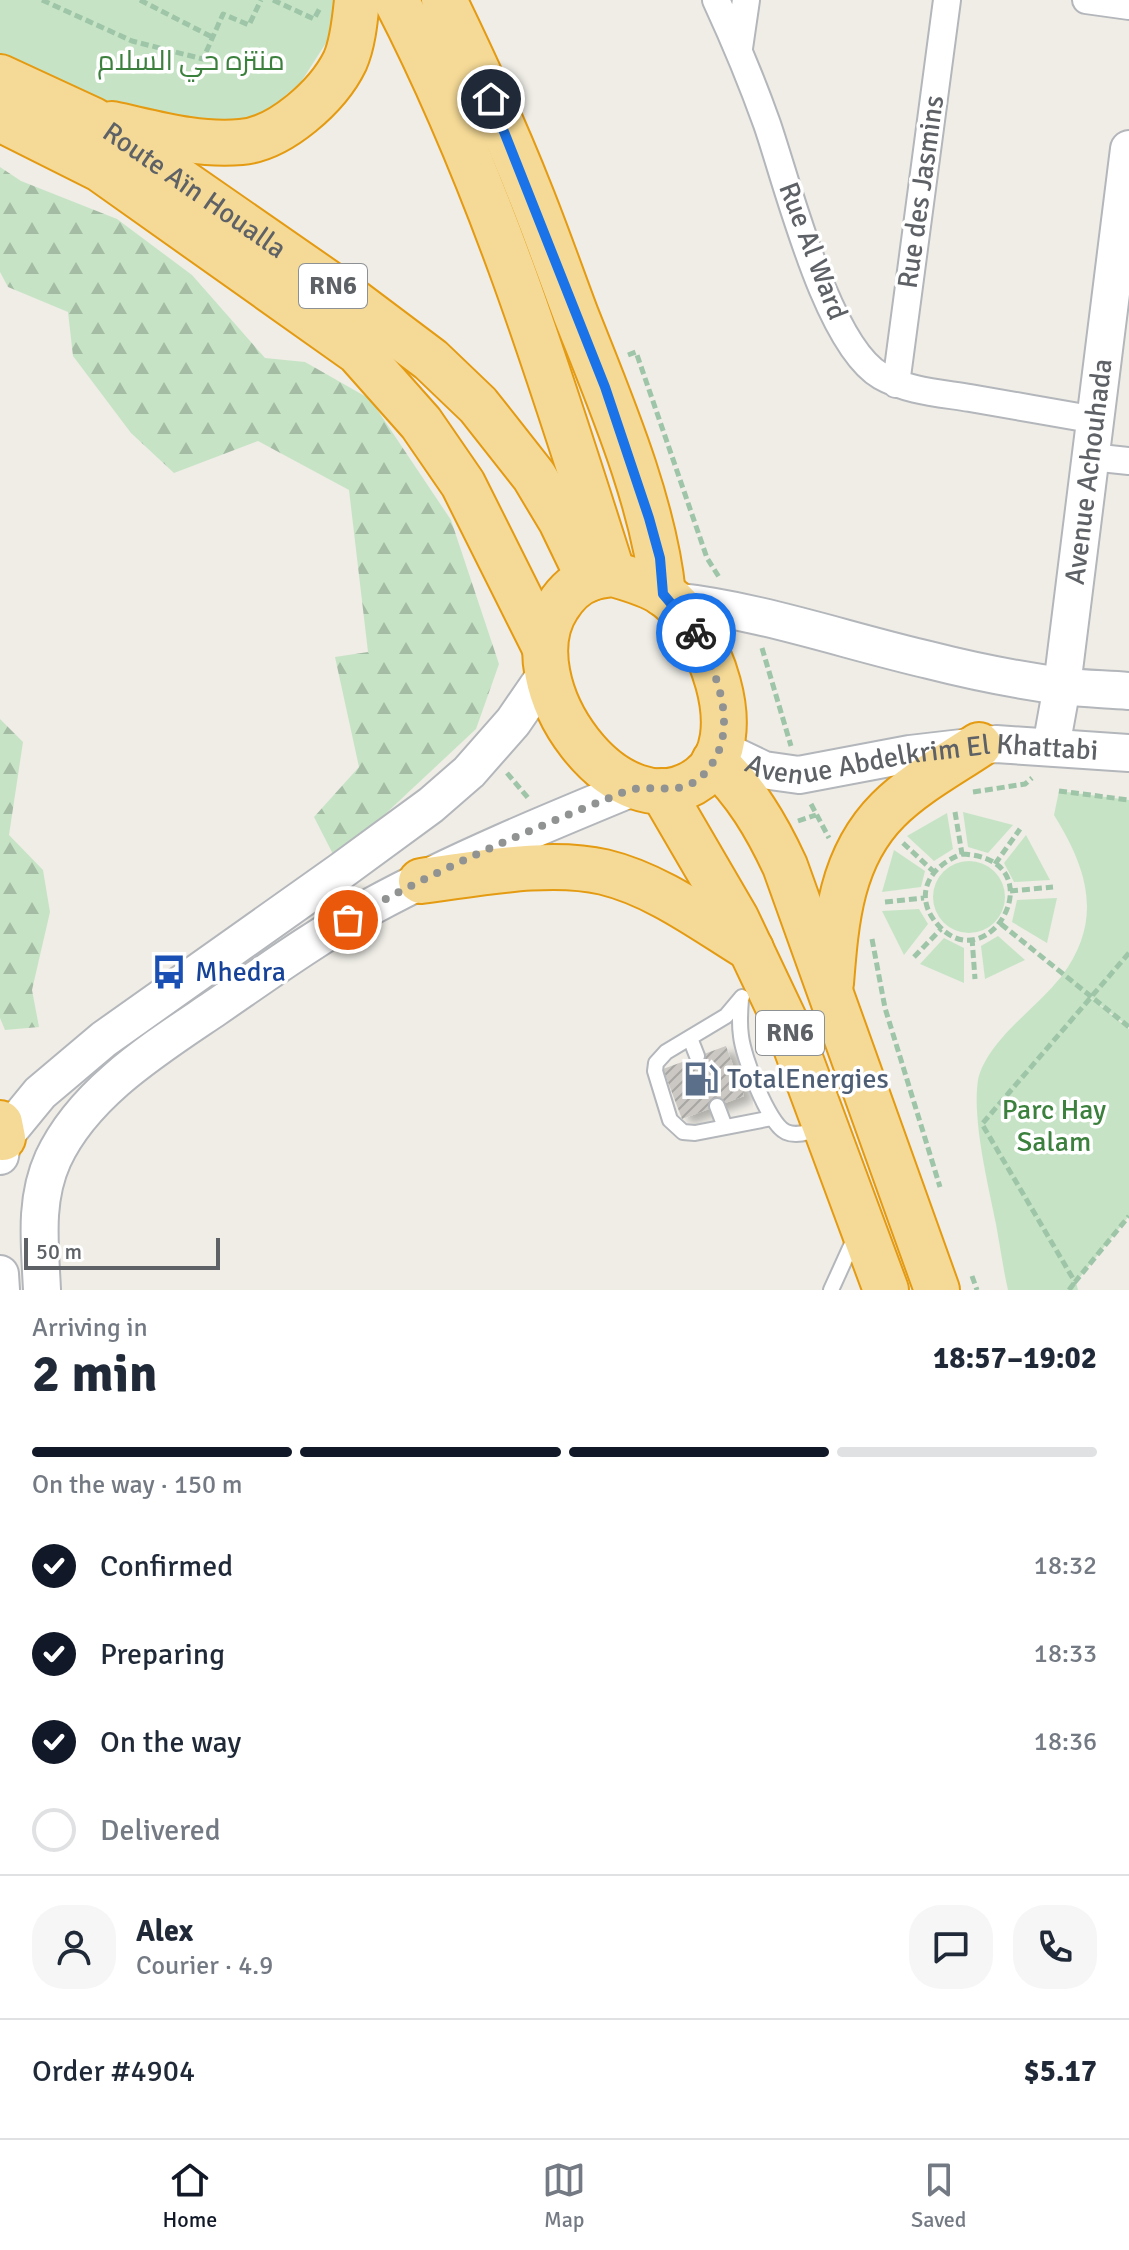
<!DOCTYPE html>
<html lang="en">
<head>
<meta charset="utf-8">
<style>
	:root { --surface:#fff; --page:#f6f6f7; --text:#1f2937; --muted:#747a83; --line:#e0e1e3; --accent:#111827 }
	body { margin:0; font-family:Signika,Cairo,sans-serif; background:var(--page); color:var(--text); height:100vh; display:flex; flex-direction:column; font-size:30px; white-space:nowrap }
	* { box-sizing:border-box; margin:0 }
	p { font-size:26px; color:var(--muted) }
	.icon { flex:none; width:44px; height:44px; fill:none; stroke:currentColor; stroke-width:2; stroke-linecap:round; stroke-linejoin:round }
	.map { position:relative; height:1290px; overflow:hidden }
	.drawer { display:flex; flex-direction:column; background:var(--surface); flex:1 }
	.drawer>* { flex:none }
	.scale { position:absolute; left:24px; bottom:20px; width:196px; box-sizing:border-box; padding-left:8px; border:4px solid #5e6266; border-top:0; font-size:22px; line-height:28px; white-space:nowrap; color:#5e6266; -webkit-text-stroke:6px #fff; paint-order:stroke }
	.pin { position:absolute; display:grid; place-items:center; width:68px; height:68px; color:#fff; margin:-34px; border:4px solid #fff; border-radius:50%; box-shadow:0 2px 8px #0007 }
	.courier { position:absolute; display:grid; place-items:center; width:80px; height:80px; margin:-40px; border:6px solid #1a73e8; border-radius:50%; background:#fff; color:#222; box-shadow:0 2px 10px #0007 }
	.overview em { font-style:normal; font-weight:700 }
	.overview div { display:flex; flex-direction:column-reverse }
	.overview { display:flex; align-items:center; justify-content:space-between; height:136px; padding:0 32px }
	h1 { font-size:52px; font-weight:700; line-height:60px }
	.bar { display:grid; grid-template-columns:repeat(4,1fr); gap:12px 8px; align-content:center; height:96px; padding:0 32px }
	.bar i { height:10px; border-radius:6px; background:var(--line) }
	.bar .on { background:var(--accent) }
	.bar p { grid-column:span 4 }
	.line { display:flex; align-items:center; gap:20px; padding:0 32px; border-top:2px solid var(--line) }
	.line div { flex:1 }
	.round { display:grid; place-items:center; flex:none; width:84px; height:84px; border-radius:32px; background:var(--page) }
	ol { padding:0 32px; list-style:none }
	li { display:flex; align-items:center; gap:24px; height:88px }
	li p { margin-inline-start:auto }
	li .icon { padding:8px; border-radius:50%; background:var(--accent); color:#fff; stroke-width:4 }
	li:last-child { color:var(--muted) }
	li i { width:44px; height:44px; border:4px solid var(--line); border-radius:50% }
	.dock { display:flex; justify-content:space-around; align-items:center; height:112px; border-top:2px solid var(--line); background:var(--surface); font-size:22px; color:var(--muted) }
	.dock a { display:grid; justify-items:center; gap:4px }
	.dock .on { color:var(--accent) }
	.map>svg:first-child { display:block }
	.forest { fill:url(#forest-firs) }
	.park { fill:#c6e4c5 }
	.building { fill:url(#building-hatch); filter:url(#shadow) }
	.lines { fill:none; stroke-linecap:round; stroke-linejoin:round }
	.lane-casing { stroke:#b3b6ba; stroke-width:18 }
	.street-casing { stroke:#b3b6ba; stroke-width:30 }
	.secondary-casing { stroke:#b3b6ba; stroke-width:40 }
	.highway-casing { stroke:#e49a11; stroke-width:48 }
	.path { stroke:#9ec5a8; stroke-width:5; stroke-dasharray:8 4; stroke-linecap:butt }
	.lane { stroke:#fff; stroke-width:14 }
	.street { stroke:#fff; stroke-width:26 }
	.secondary { stroke:#fff; stroke-width:36 }
	.highway { stroke:#f5da97; stroke-width:44 }
	.done { stroke:#919393; stroke-width:8; stroke-dasharray:0 14.4 }
	.route { stroke:#1a73e8; stroke-width:10 }
	.labels { text-anchor:middle; dominant-baseline:central; stroke-width:7; stroke-linejoin:round; paint-order:stroke }
	.shield { fill:#fff; stroke:#8e9194; stroke-width:2 }
	.shield-label { font-size:26px; font-weight:bold; fill:#5e6266 }
	.park-label { font-size:28px; fill:#3b803c; stroke:#fff }
	.street-label { font-size:28px; fill:#5e6266; stroke:#fff }
	.transit-label { font-size:28px; fill:#164399; stroke:#fff; text-anchor:start }
	.service-label { font-size:28px; fill:#4e5e75; stroke:#fff; text-anchor:start }
</style>
</head>
<body>
<div class="map">
<svg width="1129" height="1290" viewBox="0 0 1129 1290">
	<defs>
		<pattern id="forest-firs" width="22" height="20" patternUnits="userSpaceOnUse" patternTransform="scale(2)"><rect width="22" height="20" fill="#c6e4c5"/><path d="M5 1l3.5 6h-7zM16 11l3.5 6h-7z" fill="#a4bca4"/></pattern>
		<pattern id="building-hatch" width="6" height="6" patternUnits="userSpaceOnUse" patternTransform="scale(2)"><rect width="6" height="6" fill="#cbc8c4"/><path d="M-1 1l2-2M0 6l6-6M5 7l2-2" fill="none" stroke="#a8a6a3"/></pattern>
		<filter id="shadow"><feDropShadow dx="9" dy="5" stdDeviation="4" flood-color="#0004"/></filter>
	</defs>
	<rect width="100%" height="100%" fill="#efede6"/>
	<path class="forest" d="M0,167L21,181L117,219L192,275L265,358L305,362L370,399L451,520L499,664L476,729L336,860L314,817L359,767L335,657L368,652L349,490L258,441L174,473L131,433L73,356L68,312L8,287L0,272Z
		M0,719L23,742L9,835L43,870L50,912L32,990L39,1027L5,1030L0,1018Z"/>
	<path class="park" d="M0,0H338L342,18L301,82L259,118L195,125L108,113L0,69Z
		M1059,791L1129,800V1027L1080,989L1129,1029V1216L1076,1282L1078,1290H1008C1003,1268 1000,1246 996,1224C988,1184 972,1120 978,1080C982,1060 1000,1039 1014,1025C1030,1009 1047,994 1061,977C1104,920 1088,870 1054,815Z
		M963,812L1013,825L988,853L968,847Z
		M947,813L953,849L934,861L907,836Z
		M1026,835L1050,880L1014,882L1004,863Z
		M894,850L925,871L921,887L882,892Z
		M933 897a36 36 0 1 1 72 0a36 36 0 1 1-72 0Z
		M1057,898L1047,943L1012,922L1017,900Z
		M919,909L928,924L904,955L882,911Z
		M998,936L1025,960L985,979L981,946Z
		M944,938L964,948V983L920,964Z"/>
	<path class="building" d="M726,1046L744,1096L682,1119L663,1069Z"/>
	<g class="lines">
		<g class="lane-casing">
			<path id="lane" d="M742,997L726,1016L666,1052L656,1063L655,1071L670,1120L683,1132L695,1133L772,1118
				M741,999C740,1011 739,1023 741,1036C743,1056 768,1124 786,1132C797,1137 812,1131 823,1128
				M690,1038L697,1056
				M717,1106L725,1127
				M831,1290L856,1235"/>
		</g>
		<g class="street-casing">
			<path id="street" d="M716,0C735,41 752,82 767,124C788,185 827,345 881,376C907,391 940,393 970,398C1012,405 1054,413 1096,420
				M1086,0L1129,6
				M739,48L746,0
				M896,384L947,0
				M1091,457L1129,461"/>
		</g>
		<g class="secondary-casing">
			<g id="secondary">
				<path d="M671,601C759,610 843,640 929,660C972,671 1017,680 1062,686C1084,689 1107,689 1129,691"/>
				<path id="s1" d="M1051,747L1062,686L1129,149"/>
				<path id="s2" d="M720,749L764,770L799,775L910,754L996,744L1129,753"/>
				<path d="M0,1156L3,1138L40,1093L104,1039L341,871L431,805L469,772L513,722L546,674"/>
				<path d="M0,1274L1,1290"/>
				<path d="M42,1290C40,1245 34,1201 53,1159C84,1092 156,1048 215,1008C266,973 317,936 372,906C457,860 547,823 637,786"/>
			</g>
		</g>
		<g class="highway-casing">
			<g id="highway">
				<path d="M396,0C490,182 551,379 613,574"/>
				<path d="M444,0C475,64 505,129 531,195C547,235 561,275 576,315C610,401 654,503 663,594"/>
				<path id="s3" d="M0,77L93,120L338,290L431,360L478,405L534,476L561,521L589,579"/>
				<path d="M0,119L100,169L358,352L421,423L463,484L544,646"/>
				<path d="M112,124C154,133 197,146 241,142C280,139 328,96 345,61C353,43 355,19 357,0"/>
				<path d="M613,574C630,579 649,584 664,594C707,625 753,739 700,778C620,838 507,682 558,606C565,595 575,584 589,579C596,576 605,575 613,574Z"/>
				<path d="M714,761C746,792 766,825 785,866L937,1290"/>
				<path d="M662,791L736,918L791,1034L886,1290"/>
				<path d="M421,881C477,874 549,859 604,872C658,885 705,921 751,949"/>
				<path d="M831,983C836,920 841,857 888,810C914,784 949,765 979,745"/>
				<path d="M0,1123L3,1138"/>
			</g>
		</g>
		<path class="path" d="M42,0L132,41L203,59L223,14L249,25L261,0
			M140,0L212,37
			M273,0L314,19L320,8
			M628,355L636,352L707,558L719,577
			M762,648L791,746
			M507,773L529,799
			M1059,791L1129,800
			M973,792L1025,784L1032,778
			M811,804L829,838
			M955,812L962,854
			M798,821L816,815
			M903,843L934,872
			M962,854C1058,858 990,983 938,925C912,896 929,866 962,854Z
			M995,864L1020,829
			M1010,891L1053,887
			M885,902L924,898
			M1001,924L1129,1027
			M972,938L975,979
			M872,939L885,1008L940,1187
			M1129,953L982,1124L1075,1282L1129,1216
			M914,957L941,929
			M972,1276L977,1290
			M1069,1290L1075,1282"/>
		<use href="#lane" class="lane"/>
		<use href="#street" class="street"/>
		<use href="#secondary" class="secondary"/>
		<use href="#highway" class="highway"/>
	</g>
	<g class="lines">
		<path class="done" d="M348,920C436,869 530,830 624,792C650,781 680,800 704,774C742,733 718,676 696,633"/>
		<path class="route" d="M491,99L605,387L649,518L660,558L663,594L696,633"/>
	</g>
	<defs>
		<g id="bus-bare" transform="scale(2.76)"><path d="M-5-6H5V4H4V6H2V4H-2V6H-4V4H-5ZM-3.5-4V0h7V-4ZM-3.5 1.2v1.5H-2V1.2ZM2 1.2v1.5H3.5V1.2Z" fill="#1a4fb4" stroke="#fff" stroke-width="2.5" paint-order="stroke"/></g>
		<g id="fuel-bare" transform="scale(2.76)"><path d="M-5.5-6h7V0h2V4h1.3V-2.5L3-4.5l.8-.8L6-3V5H2.5V1h-1V6h-7ZM-4.2-4.7v3.2H.2V-4.7Z" fill="#5c6f8a" stroke="#fff" stroke-width="2.5" paint-order="stroke"/></g>
	</defs>
	<g fill-rule="evenodd">
		<use href="#bus-bare" x="169" y="972"/>
		<use href="#fuel-bare" x="701" y="1079"/>
	</g>
	<g class="labels">
		<g class="shield">
			<rect x="299" y="264" width="68" height="44" rx="6"/>
			<rect x="756" y="1011" width="68" height="44" rx="6"/>
		</g>
		<g class="shield-label">
			<text x="333" y="286">RN6</text>
			<text x="790" y="1033">RN6</text>
		</g>
		<g class="park-label">
			<text x="191" y="61">منتزه حي السلام</text>
			<text x="1054" y="1110">Parc Hay<tspan x="1054" dy="32">Salam</tspan></text>
		</g>
		<g class="street-label">
			<text stroke="none"><textPath href="#s3" startOffset="226">Route Aïn Houalla</textPath></text>
			<text transform="translate(921 192) rotate(-82)">Rue des Jasmins</text>
			<text transform="translate(813 251) rotate(69)">Rue Al Ward</text>
			<text stroke="none"><textPath href="#s1" startOffset="278">Avenue Achouhada</textPath></text>
			<text stroke="none"><textPath href="#s2" startOffset="208">Avenue Abdelkrim El Khattabi</textPath></text>
		</g>
		<g class="transit-label">
			<text x="195" y="972">Mhedra</text>
		</g>
		<g class="service-label">
			<text x="727" y="1079">TotalEnergies</text>
		</g>
	</g>
</svg>
<div class="scale">50 m</div>
<div class="pin" style="left:348px;top:920px;background:#ea580c"><svg class="icon" aria-label="bag" viewBox="0 0 24 24"><path d="M5 8h14l-1 12H6zM9 8a3 3 0 0 1 6 0"/></svg></div>
<div class="pin" style="left:491px;top:99px;background:#1f2937"><svg class="icon" aria-label="home" viewBox="0 0 24 24"><path d="M3 11l9-7 9 7M6 9v11h12V9"/></svg></div>
<div class="courier" style="left:696px;top:633px"><svg class="icon" aria-label="bike" viewBox="0 0 24 24"><circle cx="6" cy="16" r="4"/><circle cx="18" cy="16" r="4"/><path d="M6 16l4-8h5l3 8M10 8l3 8H6M13 5h3"/></svg></div>
</div>
<section class="drawer">
<div class="overview"><div><h1>2 min</h1><p>Arriving in</p></div><em>18:57–19:02</em></div>
<div class="bar"><i class="on"></i><i class="on"></i><i class="on"></i><i></i><p>On the way · 150 m</p></div>
<ol>
<li><svg class="icon" aria-label="check" viewBox="0 0 24 24"><path d="M5 12l5 5 9-10"/></svg>Confirmed<p>18:32</p></li>
<li><svg class="icon" aria-label="check" viewBox="0 0 24 24"><path d="M5 12l5 5 9-10"/></svg>Preparing<p>18:33</p></li>
<li><svg class="icon" aria-label="check" viewBox="0 0 24 24"><path d="M5 12l5 5 9-10"/></svg>On the way<p>18:36</p></li>
<li><i></i>Delivered</li>
</ol>
<div class="line" style="height:144px"><a class="round"><svg class="icon" aria-label="person" viewBox="0 0 24 24"><circle cx="12" cy="8" r="4"/><path d="M4 21q1-7 8-7t8 7"/></svg></a><div><b>Alex</b><p>Courier · 4.9</p></div><a class="round"><svg class="icon" aria-label="chat" viewBox="0 0 24 24"><path d="M4 5h16v11H9l-5 4z"/></svg></a><a class="round"><svg class="icon" aria-label="phone" viewBox="0 0 24 24"><path d="M5 4h4l2 5-3 2q2 4 5 5l2-3 5 2v4C11 20 4 13 5 4z"/></svg></a></div>
<div class="line" style="height:104px"><div>Order #4904</div><b>$5.17</b></div>
</section>
<nav class="dock">
<a class="on"><svg class="icon" aria-label="home" viewBox="0 0 24 24"><path d="M3 11l9-7 9 7M6 9v11h12V9"/></svg>Home</a>
<a><svg class="icon" aria-label="map" viewBox="0 0 24 24"><path d="M3 6l6-2 6 2 6-2v14l-6 2-6-2-6 2zM9 4v14M15 6v14"/></svg>Map</a>
<a><svg class="icon" aria-label="saved" viewBox="0 0 24 24"><path d="M7 4h10v16l-5-4-5 4z"/></svg>Saved</a>
</nav>
</body>
</html>
